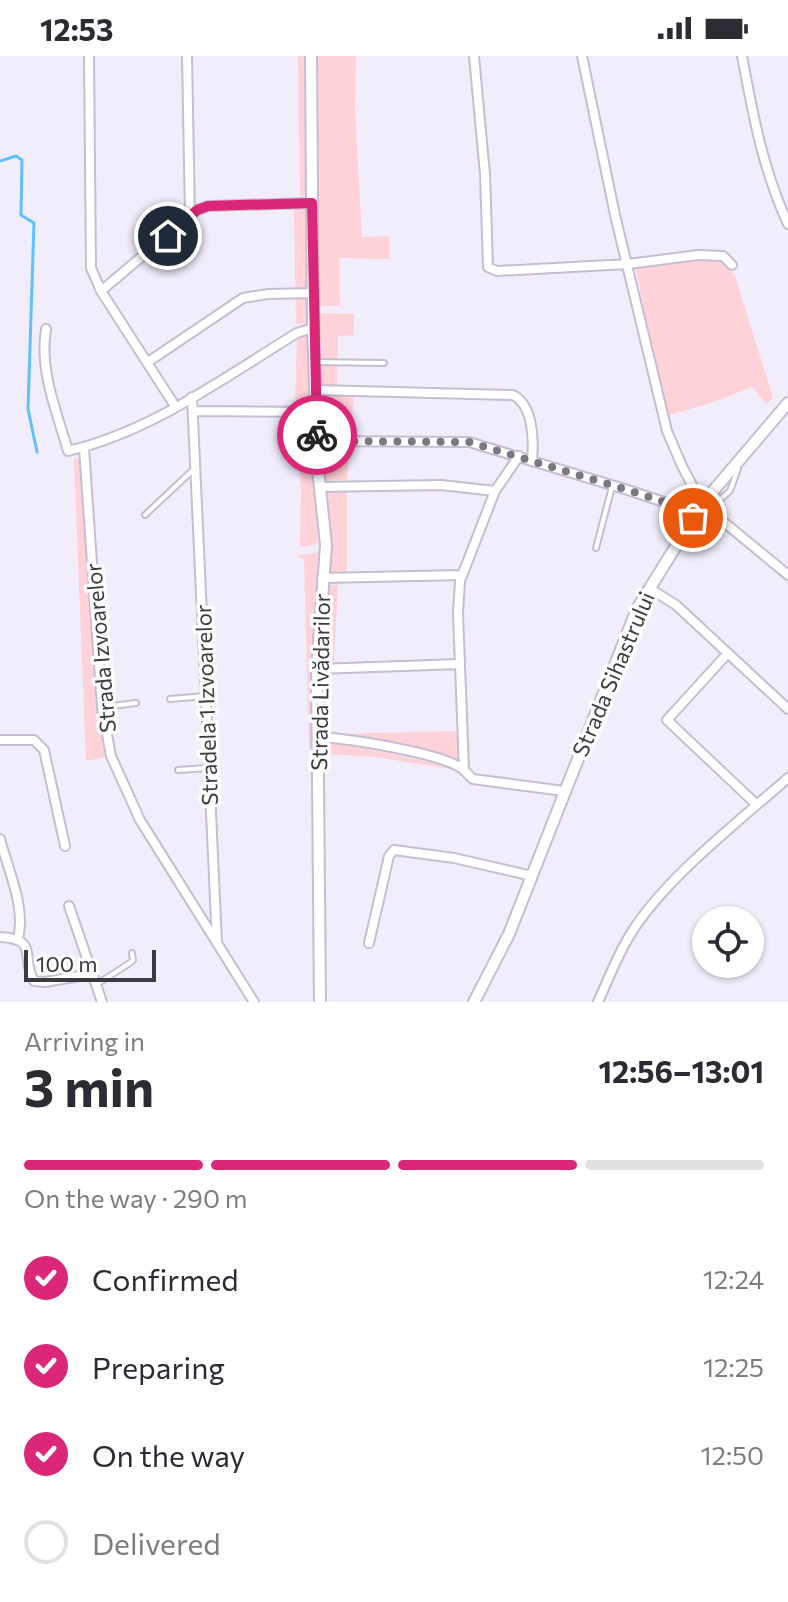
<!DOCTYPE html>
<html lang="en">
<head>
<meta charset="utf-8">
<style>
	:root { --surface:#fff; --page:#f2f2f3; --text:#2b2b33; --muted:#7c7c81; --line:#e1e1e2; --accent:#db2777 }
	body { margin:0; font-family:Commissioner,sans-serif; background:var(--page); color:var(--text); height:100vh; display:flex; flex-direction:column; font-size:30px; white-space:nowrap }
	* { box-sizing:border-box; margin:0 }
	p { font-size:26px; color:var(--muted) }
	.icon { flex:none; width:44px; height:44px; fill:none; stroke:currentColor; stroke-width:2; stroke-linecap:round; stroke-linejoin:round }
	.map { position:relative; height:946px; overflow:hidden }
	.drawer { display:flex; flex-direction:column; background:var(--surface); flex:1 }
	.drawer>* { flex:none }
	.controls { position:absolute; left:692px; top:850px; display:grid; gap:16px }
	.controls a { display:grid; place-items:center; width:72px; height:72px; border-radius:50%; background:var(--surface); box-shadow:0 2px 6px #0004; font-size:40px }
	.scale { position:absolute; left:24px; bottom:20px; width:132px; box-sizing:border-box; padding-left:8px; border:4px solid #3d3943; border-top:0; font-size:22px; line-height:28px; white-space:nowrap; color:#3d3943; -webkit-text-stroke:6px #fdfdfd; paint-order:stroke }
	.pin { position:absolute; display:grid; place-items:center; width:68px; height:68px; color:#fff; margin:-34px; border:4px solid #fff; border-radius:50%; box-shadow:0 2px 8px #0007 }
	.courier { position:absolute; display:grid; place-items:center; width:80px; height:80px; margin:-40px; border:6px solid #db2777; border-radius:50%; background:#fff; color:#222; box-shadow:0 2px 10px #0007 }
	.headline em { font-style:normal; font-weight:700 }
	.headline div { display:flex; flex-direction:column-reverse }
	.headline { display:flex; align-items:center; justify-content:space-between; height:136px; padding:0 24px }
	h1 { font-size:52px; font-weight:700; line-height:60px }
	.bar { display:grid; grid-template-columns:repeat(4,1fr); gap:12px 8px; align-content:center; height:96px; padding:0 24px }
	.bar i { height:10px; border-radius:6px; background:var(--line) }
	.bar .on { background:var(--accent) }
	.bar p { grid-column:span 4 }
	ol { padding:0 24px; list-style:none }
	li { display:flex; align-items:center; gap:24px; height:88px }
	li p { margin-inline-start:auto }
	li .icon { padding:8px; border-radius:50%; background:var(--accent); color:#fff; stroke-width:4 }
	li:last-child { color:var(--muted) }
	li i { width:44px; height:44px; border:4px solid var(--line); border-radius:50% }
	.status { display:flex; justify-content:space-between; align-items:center; height:56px; padding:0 40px; background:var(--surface); direction:ltr }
	.status svg { height:22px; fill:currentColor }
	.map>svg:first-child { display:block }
	.green { fill:#ffd1d9 }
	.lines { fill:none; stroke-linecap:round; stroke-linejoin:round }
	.stream { stroke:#60c1fe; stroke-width:3 }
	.service-casing { stroke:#c6bdd4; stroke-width:8 }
	.minor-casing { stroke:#c6bdd4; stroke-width:12 }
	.tertiary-casing { stroke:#c6bdd4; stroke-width:14 }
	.service { stroke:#fff; stroke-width:4 }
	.minor { stroke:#fff; stroke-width:8 }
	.tertiary { stroke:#fff; stroke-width:10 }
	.done { stroke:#7c7883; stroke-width:8; stroke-dasharray:0 14.4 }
	.route { stroke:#db2777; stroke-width:10 }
	.labels { text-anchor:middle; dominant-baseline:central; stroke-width:7; stroke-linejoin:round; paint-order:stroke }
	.street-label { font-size:22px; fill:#3d3943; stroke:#fdfdfd }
</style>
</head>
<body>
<div class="status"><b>12:53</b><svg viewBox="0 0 49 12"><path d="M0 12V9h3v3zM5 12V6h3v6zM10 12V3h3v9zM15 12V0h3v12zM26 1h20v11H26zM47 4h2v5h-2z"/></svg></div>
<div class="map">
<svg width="788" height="946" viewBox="0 0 788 946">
	<rect width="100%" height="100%" fill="#f2edfb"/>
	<path class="green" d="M298,0H304L307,139L300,140Z
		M318,0H356L355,53L362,181L389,180L390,203L339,202L340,250H319Z
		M294,153H307L309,267L296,268Z
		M724,205L735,220L773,342L766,348L752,331L714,346L669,359L660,329L636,214L645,207Z
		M319,257L354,258V279L338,280L337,331H321Z
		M310,278L311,352L295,351L297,280Z
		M320,338L354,339L351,377H321Z
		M298,361H311L318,488L300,491L301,437Z
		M321,387H350L347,424H323Z
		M74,402L80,403L82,416L96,650L105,701L86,705Z
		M347,436V518L328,517L332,484L325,437Z
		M320,496L312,598L313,686L309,693L304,504L297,500Z
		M327,529H338L334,607L325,608Z
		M459,675V699L455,707L349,680L326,678Z
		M331,685L434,707L456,714L376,701L325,698L324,687Z"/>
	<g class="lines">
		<path class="stream" d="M0,105L16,100L22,104L21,159L34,167L28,353L37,396"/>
		<g class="service-casing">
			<path id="service" d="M315,306L384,307
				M710,452L730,435L738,413
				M145,459L194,413
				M596,492L612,431
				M170,643L205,640
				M104,651L136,647
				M178,714L208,712
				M97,928L130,907L133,904L132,897"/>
		</g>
		<g class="minor-casing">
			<path id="minor" d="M89,0L91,212L101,235L175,350
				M187,0L190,161
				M474,0L485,118L488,211L497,215L628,208L698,199L723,200L732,209
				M582,0L615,159L667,375L682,410L702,448L788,519
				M742,0C753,59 763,114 788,168
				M101,235L197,154L208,150L312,147
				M46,273C39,315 57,356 68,395C151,376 225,321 297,277L313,272
				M148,306L243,242L268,238L313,237
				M316,334L513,339C533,349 534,383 532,404
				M192,341L217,887
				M194,355L316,356
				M317,385L469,386L628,434L667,447L693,462
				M84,392L102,651L111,700L140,764L254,946
				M319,431L441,429L495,435
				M322,522L462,519
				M649,532L676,549L788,653
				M728,597L667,664L757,749
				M317,613L460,608
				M317,681C345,682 444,697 464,714C467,717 470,721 473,723L564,735
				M0,684H34L44,694L65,790
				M464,714L458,557L460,525L495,435L519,400
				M0,783C8,814 26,851 18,883
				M69,850L102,946
				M0,881C40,883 20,902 34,925L45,926L91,918
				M369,887L389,800L394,794L454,802L532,820
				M598,946C608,924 617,900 630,879C663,824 739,765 788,722"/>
		</g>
		<g class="tertiary-casing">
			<path id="tertiary" d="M311,0L313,272L318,413L326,489L317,613L320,946
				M474,946L509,878L637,553L702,448L788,347"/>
		</g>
		<use href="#service" class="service"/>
		<use href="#minor" class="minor"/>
		<use href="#tertiary" class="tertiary"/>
	</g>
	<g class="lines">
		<path class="done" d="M317,379V385L469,386L628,434L667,447L693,462"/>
		<path class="route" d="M168,180L197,154L208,150L312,147L317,379"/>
	</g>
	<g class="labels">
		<g class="street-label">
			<text transform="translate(100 592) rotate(-95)">Strada Izvoarelor</text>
			<text transform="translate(613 618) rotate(-67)">Strada Sihastrului</text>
			<text transform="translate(320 626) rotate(-89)">Strada Livădarilor</text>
			<text transform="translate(206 649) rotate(-92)">Stradela 1 Izvoarelor</text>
		</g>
	</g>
</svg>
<div class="controls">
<a><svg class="icon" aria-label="locate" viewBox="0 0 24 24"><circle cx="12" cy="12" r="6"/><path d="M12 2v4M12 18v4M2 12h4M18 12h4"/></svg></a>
</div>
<div class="scale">100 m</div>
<div class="pin" style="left:693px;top:462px;background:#ea580c"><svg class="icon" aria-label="bag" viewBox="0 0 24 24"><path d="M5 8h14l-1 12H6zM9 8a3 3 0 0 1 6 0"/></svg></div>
<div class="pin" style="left:168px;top:180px;background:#1f2937"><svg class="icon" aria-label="home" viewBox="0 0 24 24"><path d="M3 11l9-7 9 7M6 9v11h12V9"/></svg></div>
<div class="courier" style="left:317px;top:379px"><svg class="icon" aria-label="bike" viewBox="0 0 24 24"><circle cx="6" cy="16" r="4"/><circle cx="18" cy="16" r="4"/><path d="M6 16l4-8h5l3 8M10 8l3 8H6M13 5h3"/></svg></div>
</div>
<section class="drawer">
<div class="headline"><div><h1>3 min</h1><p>Arriving in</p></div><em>12:56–13:01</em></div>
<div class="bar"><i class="on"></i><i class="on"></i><i class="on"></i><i></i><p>On the way · 290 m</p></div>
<ol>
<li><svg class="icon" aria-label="check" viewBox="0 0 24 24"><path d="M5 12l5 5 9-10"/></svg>Confirmed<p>12:24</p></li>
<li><svg class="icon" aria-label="check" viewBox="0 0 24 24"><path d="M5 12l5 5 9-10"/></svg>Preparing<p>12:25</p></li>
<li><svg class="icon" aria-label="check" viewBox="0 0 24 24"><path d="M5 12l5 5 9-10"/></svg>On the way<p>12:50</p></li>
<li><i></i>Delivered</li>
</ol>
</section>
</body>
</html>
